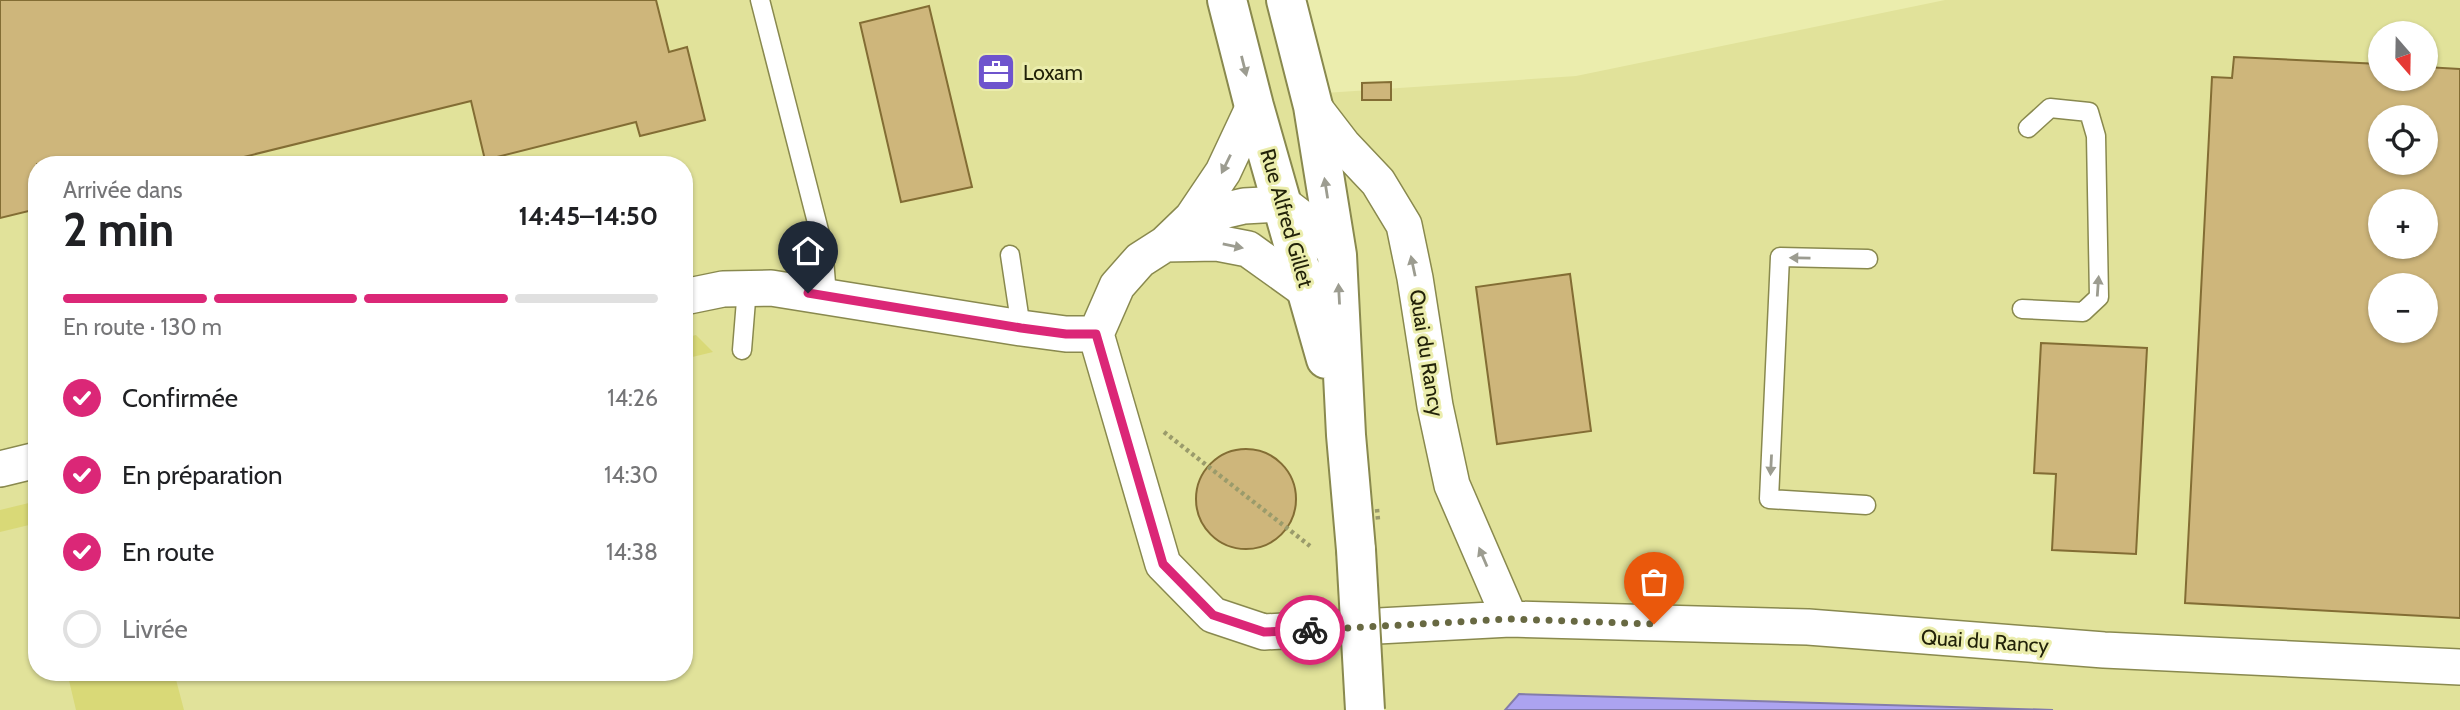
<!DOCTYPE html>
<html lang="fr">
<head>
<meta charset="utf-8">
<style>
	:root { --surface:#fff; --page:#f2f2f2; --text:#202124; --muted:#757577; --line:#e0e0e0; --accent:#db2777 }
	body { margin:0; font-family:Cabin,sans-serif; background:var(--page); color:var(--text); height:100vh; display:flex; flex-direction:column; font-size:26px; white-space:nowrap }
	* { box-sizing:border-box; margin:0 }
	p { font-size:23px; color:var(--muted) }
	.icon { flex:none; width:38px; height:38px; fill:none; stroke:currentColor; stroke-width:2; stroke-linecap:round; stroke-linejoin:round }
	.map { position:relative; flex:1; overflow:hidden }
	.drawer { position:absolute; left:28px; top:156px; width:665px; height:525px; display:flex; flex-direction:column; background:var(--surface); border-radius:28px; box-shadow:0 2px 5px #0004 }
	.drawer>* { flex:none }
	.needle { width:46px; rotate:160deg }
	.tools { position:absolute; left:2368px; top:21px; display:grid; gap:14px }
	.tools a { display:grid; place-items:center; width:70px; height:70px; border-radius:50%; background:var(--surface); box-shadow:0 2px 5px #0004; font-size:35px }
	.pin { position:absolute; display:grid; place-items:center; width:60px; height:60px; color:#fff; margin:-72px -30px; border-radius:50% 50% 50% 0; rotate:-45deg; box-shadow:0 0 7px #0007 }
	.pin .icon { rotate:45deg }
	.courier { position:absolute; display:grid; place-items:center; width:70px; height:70px; margin:-35px; border:5px solid #db2777; border-radius:50%; background:#fff; color:#222; box-shadow:0 2px 9px #0007 }
	.head em { font-style:normal; font-weight:800 }
	.head div { display:flex; flex-direction:column-reverse }
	.head { display:flex; align-items:center; justify-content:space-between; height:119px; padding:0 35px }
	h1 { font-size:46px; font-weight:800; line-height:52px }
	.bar { display:grid; grid-template-columns:repeat(4,1fr); gap:10px 7px; align-content:center; height:84px; padding:0 35px }
	.bar i { height:9px; border-radius:5px; background:var(--line) }
	.bar .active { background:var(--accent) }
	.bar p { grid-column:span 4 }
	ol { padding:0 35px; list-style:none }
	li { display:flex; align-items:center; gap:21px; height:77px }
	li p { margin-inline-start:auto }
	li .icon { padding:7px; border-radius:50%; background:var(--accent); color:#fff; stroke-width:4 }
	li:last-child { color:var(--muted) }
	li i { width:38px; height:38px; border:4px solid var(--line); border-radius:50% }
	.map>svg:first-child { display:block }
	.built { fill:#e1e29a; fill-rule:evenodd }
	.green { fill:#d9d977 }
	.water { fill:#aca3f0; stroke:#837cab; stroke-width:2 }
	.building { fill:#ceb67b; stroke:#836d34; stroke-width:2; fill-rule:evenodd }
	.lines { fill:none; stroke-linecap:round; stroke-linejoin:round }
	.lane-casing { stroke:#89894e; stroke-width:21 }
	.street-casing { stroke:#89894e; stroke-width:38 }
	.secondary-casing { stroke:#89894e; stroke-width:42 }
	.path { stroke:#9a9b6b; stroke-width:4.5; stroke-dasharray:3.5 3.5; stroke-linecap:butt }
	.lane { stroke:#fff; stroke-width:18 }
	.street { stroke:#fff; stroke-width:35 }
	.secondary { stroke:#fff; stroke-width:38 }
	.secondary-bridge-casing { stroke:#89894e; stroke-width:42; stroke-linecap:butt }
	.path-bridge { stroke:#9a9b6b; stroke-width:4.5; stroke-dasharray:3.5 3.5; stroke-linecap:butt }
	.secondary-bridge { stroke:#fff; stroke-width:38 }
	.oneway { fill:#9c9c90 }
	.done { stroke:#686942; stroke-width:7; stroke-dasharray:0 12.6 }
	.route { stroke:#db2777; stroke-width:9 }
	.labels { text-anchor:middle; dominant-baseline:central; stroke-width:6; stroke-linejoin:round; paint-order:stroke }
	.poi-label { font-size:21px; fill:#222209; stroke:#ebedad; text-anchor:start }
	.street-label { font-size:21px; fill:#222209; stroke:#ebedad }
</style>
</head>
<body>
<div class="map">
<svg width="2460" height="710" viewBox="0 0 2460 710">
	<rect width="100%" height="100%" fill="#ebedad"/>
	<path class="built" d="M0,0H1292L1325,93L1576,76L1945,0H2460V710H0ZM2380,33H2426V79H2380ZM2380,117H2426V163H2380ZM37,164H684V672H37ZM2380,201H2426V247H2380ZM2380,285H2426V331H2380Z"/>
	<path class="green" d="M696,335L713,352L684,359V338Z
		M37,501V554L29,525L0,532V510Z
		M67,672H174L184,710H76Z"/>
	<path class="water" d="M1519,694L2053,710H1505Z"/>
	<path class="building" d="M0,0H656L669,52L687,47L705,120L640,136L636,122L485,160L471,101L215,164H37V209L0,218Z
		M929,6L972,187L901,202L860,23Z
		M2234,57L2380,64V79H2426V67L2460,69V618L2185,603L2212,77L2232,78ZM2380,117H2426V163H2380ZM2380,201H2426V247H2380ZM2380,285H2426V331H2380Z
		M1391,82V100H1362V83Z
		M1570,274L1591,431L1497,444L1476,287Z
		M2041,343L2147,348L2136,554L2052,550L2056,474L2034,473Z
		M1196 499a50 50 0 1 1 100 0a50 50 0 1 1-100 0Z"/>
	<g class="lines">
		<g class="lane-casing">
			<path id="lane" d="M760,0L823,246L827,296
				M1010,255L1021,328
				M2022,309L2083,312L2099,297L2096,136L2089,112L2050,108L2028,128
				M742,350L747,288
				M1866,505L1769,499L1780,257L1868,259"/>
		</g>
		<g class="street-casing">
			<path id="street" d="M1313,106L1343,145L1378,182L1404,225L1415,278L1435,406L1452,485L1510,619
				M1192,218L1223,172L1254,106
				M1165,244L1217,243L1248,249L1308,292
				M684,297L723,289L771,288L1021,328L1066,334H1096
				M1096,334L1163,564L1213,615L1264,632L1510,619L1808,627L2104,650L2460,667
				M1096,334L1117,286L1140,260L1165,244L1192,218L1244,206L1283,204L1317,230L1337,255
				M0,469L37,460"/>
		</g>
		<g class="secondary-casing">
			<path id="secondary" d="M1227,0L1254,106L1326,359
				M1286,0L1313,106L1337,255L1346,435L1356,550"/>
		</g>
		<path class="path" d="M1164,432L1310,546"/>
		<use href="#lane" class="lane"/>
		<use href="#street" class="street"/>
		<use href="#secondary" class="secondary"/>
		<g class="secondary-bridge-casing">
			<path id="secondary-bridge" d="M1356,550L1365,710"/>
		</g>
		<path class="path-bridge" d="M1377,509L1378,520"/>
		<use href="#secondary-bridge" class="secondary-bridge"/>
	</g>
	<defs><path id="oneway-solid" d="M-6-.8H1V-3.2L6.5 0L1 3.2V.8H-6Z" transform="scale(1.75)"/></defs>
	<g class="oneway">
		<use href="#oneway-solid" transform="translate(1244 66) rotate(76)"/>
		<use href="#oneway-solid" transform="translate(1226 164) rotate(116)"/>
		<use href="#oneway-solid" transform="translate(1326 188) rotate(-99)"/>
		<use href="#oneway-solid" transform="translate(1233 246) rotate(12)"/>
		<use href="#oneway-solid" transform="translate(1800 258) rotate(-179)"/>
		<use href="#oneway-solid" transform="translate(1413 266) rotate(-102)"/>
		<use href="#oneway-solid" transform="translate(2098 286) rotate(-86)"/>
		<use href="#oneway-solid" transform="translate(1339 294) rotate(-93)"/>
		<use href="#oneway-solid" transform="translate(1771 465) rotate(93)"/>
		<use href="#oneway-solid" transform="translate(1483 557) rotate(-113)"/>
	</g>
	<g class="lines">
		<path class="done" d="M1310,630L1510,619L1654,624"/>
		<path class="route" d="M808,293L1021,328L1066,334H1096L1163,564L1213,615L1264,632L1310,630"/>
	</g>
	<defs>
		<g id="office-square" transform="scale(2.0125)"><rect x="-9" y="-9" width="18" height="18" rx="4" fill="#6e54cd" stroke="#ebedad"/><path d="M-6-3h4V-5.5h4V-3h4V5H-6ZM-1-4.5V-3h2v-1.5ZM-6 0V1H6V0Z" fill="#fff"/></g>
	</defs>
	<g fill-rule="evenodd">
		<use href="#office-square" x="996" y="72"/>
	</g>
	<g class="labels">
		<g class="poi-label">
			<text x="1023" y="72">Loxam</text>
		</g>
		<g class="street-label">
			<text transform="translate(1287 218) rotate(74)">Rue Alfred Gillet</text>
			<text transform="translate(1427 353) rotate(81)">Quai du Rancy</text>
			<text transform="translate(1985 641) rotate(4)">Quai du Rancy</text>
		</g>
	</g>
</svg>
<div class="tools">
<a><svg class="needle" viewBox="-14 -14 28 28"><path d="M0-13l5 13h-10z" fill="#e53935"/><path d="M0 13l5-13h-10z" fill="#757577"/></svg></a>
<a><svg class="icon" aria-label="locate" viewBox="0 0 24 24"><circle cx="12" cy="12" r="6"/><path d="M12 2v4M12 18v4M2 12h4M18 12h4"/></svg></a>
<a>+</a>
<a>−</a>
</div>
<div class="pin" style="left:1654px;top:624px;background:#ea580c"><svg class="icon" aria-label="bag" viewBox="0 0 24 24"><path d="M5 8h14l-1 12H6zM9 8a3 3 0 0 1 6 0"/></svg></div>
<div class="pin" style="left:808px;top:293px;background:#1f2937"><svg class="icon" aria-label="home" viewBox="0 0 24 24"><path d="M3 11l9-7 9 7M6 9v11h12V9"/></svg></div>
<div class="courier" style="left:1310px;top:630px"><svg class="icon" aria-label="bike" viewBox="0 0 24 24"><circle cx="6" cy="16" r="4"/><circle cx="18" cy="16" r="4"/><path d="M6 16l4-8h5l3 8M10 8l3 8H6M13 5h3"/></svg></div>
<section class="drawer">
<div class="head"><div><h1>2 min</h1><p>Arrivée dans</p></div><em>14:45–14:50</em></div>
<div class="bar"><i class="active"></i><i class="active"></i><i class="active"></i><i></i><p>En route · 130 m</p></div>
<ol>
<li><svg class="icon" aria-label="check" viewBox="0 0 24 24"><path d="M5 12l5 5 9-10"/></svg>Confirmée<p>14:26</p></li>
<li><svg class="icon" aria-label="check" viewBox="0 0 24 24"><path d="M5 12l5 5 9-10"/></svg>En préparation<p>14:30</p></li>
<li><svg class="icon" aria-label="check" viewBox="0 0 24 24"><path d="M5 12l5 5 9-10"/></svg>En route<p>14:38</p></li>
<li><i></i>Livrée</li>
</ol>
</section>
</div>
</body>
</html>
